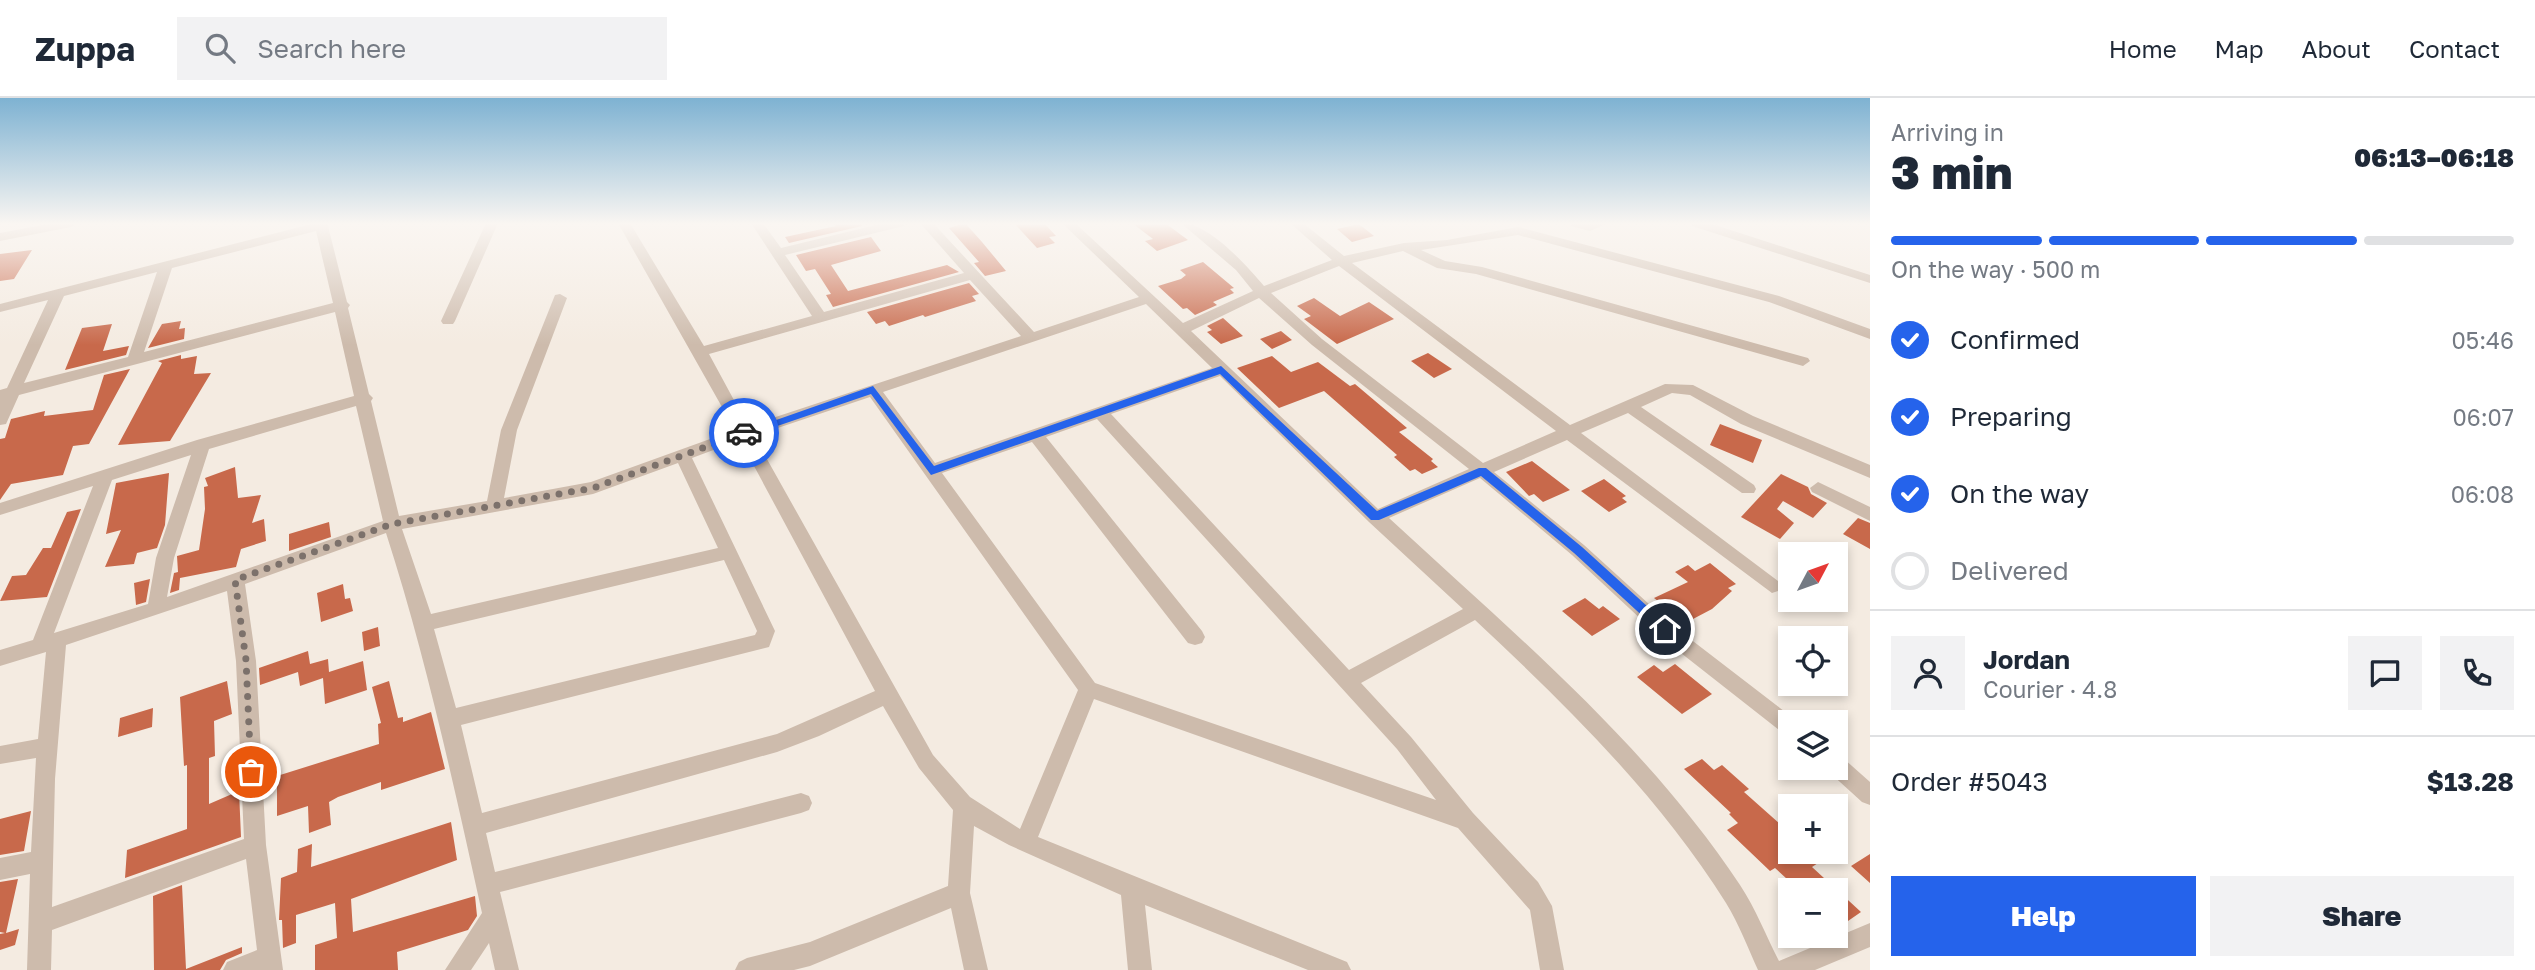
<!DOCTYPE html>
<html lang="en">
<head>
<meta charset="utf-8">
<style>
	:root { --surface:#fff; --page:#f2f2f3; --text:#1f2937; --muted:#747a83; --line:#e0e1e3; --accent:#2563eb }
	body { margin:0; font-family:"Golos Text",sans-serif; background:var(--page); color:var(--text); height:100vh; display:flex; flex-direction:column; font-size:26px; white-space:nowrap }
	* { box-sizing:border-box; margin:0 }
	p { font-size:23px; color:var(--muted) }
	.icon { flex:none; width:38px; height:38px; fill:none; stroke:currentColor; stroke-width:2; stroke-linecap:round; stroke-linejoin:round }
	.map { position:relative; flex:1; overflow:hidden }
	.panel { display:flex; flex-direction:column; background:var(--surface); width:665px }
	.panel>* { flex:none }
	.needle { width:46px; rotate:49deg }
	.controls { position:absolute; left:1778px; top:444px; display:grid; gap:14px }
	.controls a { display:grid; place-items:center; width:70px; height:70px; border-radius:0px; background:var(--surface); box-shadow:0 4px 10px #0003; font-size:35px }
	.pin { position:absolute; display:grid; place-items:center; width:60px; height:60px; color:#fff; margin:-30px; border:4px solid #fff; border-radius:50%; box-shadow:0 2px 7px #0007 }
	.courier { position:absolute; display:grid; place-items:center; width:70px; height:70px; margin:-35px; border:5px solid #2563eb; border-radius:50%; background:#fff; color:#222; box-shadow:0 2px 9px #0007 }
	.summary em { font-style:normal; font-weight:800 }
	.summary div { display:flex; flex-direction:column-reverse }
	.summary { display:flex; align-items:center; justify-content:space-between; height:119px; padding:0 21px }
	h1 { font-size:46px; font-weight:800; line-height:52px }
	.bar { display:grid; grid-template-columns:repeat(4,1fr); gap:10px 7px; align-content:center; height:84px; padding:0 21px }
	.bar i { height:9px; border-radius:5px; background:var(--line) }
	.bar .active { background:var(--accent) }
	.bar p { grid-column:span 4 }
	.line { display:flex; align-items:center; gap:18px; padding:0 21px; border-top:2px solid var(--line) }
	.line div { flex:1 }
	.round { display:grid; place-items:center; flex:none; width:74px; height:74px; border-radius:0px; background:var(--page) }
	ol { padding:0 21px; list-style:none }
	li { display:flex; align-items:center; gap:21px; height:77px }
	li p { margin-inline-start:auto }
	li .icon { padding:7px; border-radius:50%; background:var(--accent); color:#fff; stroke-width:4 }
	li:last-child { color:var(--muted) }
	li i { width:38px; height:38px; border:4px solid var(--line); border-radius:50% }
	.cta { display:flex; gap:14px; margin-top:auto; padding:14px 21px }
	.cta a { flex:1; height:80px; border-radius:0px; background:var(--accent); color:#fff; font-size:28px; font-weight:800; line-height:80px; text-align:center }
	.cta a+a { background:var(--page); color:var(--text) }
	header { display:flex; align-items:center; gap:42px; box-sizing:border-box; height:98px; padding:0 35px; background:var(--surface); border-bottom:2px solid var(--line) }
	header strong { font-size:33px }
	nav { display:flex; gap:38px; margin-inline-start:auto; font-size:24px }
	.search { width:490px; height:63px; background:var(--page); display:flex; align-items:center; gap:18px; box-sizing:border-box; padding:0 24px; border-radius:0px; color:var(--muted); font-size:26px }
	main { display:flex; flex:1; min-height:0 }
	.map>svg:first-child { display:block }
	.building { fill:#c8694b }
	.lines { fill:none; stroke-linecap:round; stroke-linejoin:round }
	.minor { fill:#cdbbac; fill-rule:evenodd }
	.route { fill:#2563eb }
	.done { stroke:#7c716b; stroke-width:7; stroke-dasharray:0 12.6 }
</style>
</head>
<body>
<header>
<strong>Zuppa</strong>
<div class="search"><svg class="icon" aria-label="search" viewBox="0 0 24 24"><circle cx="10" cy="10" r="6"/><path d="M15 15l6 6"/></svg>Search here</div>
<nav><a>Home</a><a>Map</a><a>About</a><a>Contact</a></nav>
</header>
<main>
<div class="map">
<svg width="1870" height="872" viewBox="0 0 1870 872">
	<rect width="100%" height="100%" fill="#f4ebe1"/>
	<path class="building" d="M834,125H860L862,128L789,145L785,139L836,128Z
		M965,125L982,144L1006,173L985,178L974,165L979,164L949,130Z
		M1014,125H1044L1056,138L1049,139L1055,145L1037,150Z
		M1132,125H1165L1188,142L1157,153L1145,143L1153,141Z
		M1359,126L1374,138L1352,144L1337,131Z
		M871,139L881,153L831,167L848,193L947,167L959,174L833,209L826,197L831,196L815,171L806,173L796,157Z
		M32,152L14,181L0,183V156Z
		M1203,164L1234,190L1230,191L1234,195L1213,204L1217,207L1195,217L1187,210L1183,211L1158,188L1181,181L1186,177L1180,172Z
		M969,185L979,196L972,198L976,203L925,219L923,217L889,228L885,223L876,226L867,214Z
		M1314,200L1340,218L1369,204L1394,221L1337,246L1304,221L1311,218L1297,208Z
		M1223,220L1243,238L1221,246L1207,234L1212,232L1207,228Z
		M181,223L179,231L185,230L184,241L148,250L162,226Z
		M112,226L103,253L129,248L126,257L65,272L82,230Z
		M1281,233L1292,242L1272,251L1260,241Z
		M1428,255L1452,271L1434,280L1411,263Z
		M181,257V261L197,258L194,276L211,275L170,343L118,347L162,265L158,263Z
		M1272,258L1291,274L1318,264L1350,288L1355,286L1407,330L1399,334L1433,361L1431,363L1438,369L1422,376L1415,371L1410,373L1394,359L1397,357L1324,293L1279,310L1237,270Z
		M130,271L89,346L73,348L63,377L11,386L0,402V341L5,340L11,321L45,313L44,318L93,312L104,277Z
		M1720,326L1762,342L1753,365L1710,347Z
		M1532,363L1570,392L1543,404L1534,396L1529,398L1506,374Z
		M235,369L238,400L261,397L252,425L264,421L266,443L241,451L236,469L180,480L179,492L170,495L174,475L178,474L177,458L199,452L205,411L204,389L208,388L205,380Z
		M169,375L165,427L157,450L137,455L134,466L105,469L121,432L106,436L116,385Z
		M1781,376L1808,389L1811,396L1827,405L1813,420L1783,403L1777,411L1794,425L1780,441L1741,419Z
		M1604,381L1626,398L1622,400L1627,404L1609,414L1581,393Z
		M81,411L47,499L0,503L12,478L26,477L43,450H51L67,414Z
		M1858,420L1870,425V451L1843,436Z
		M329,424L331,439L289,453V436Z
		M1710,465L1736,486L1728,490L1732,493L1712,511L1693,521L1682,511L1673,515L1654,500L1688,484L1675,474L1688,467L1695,473Z
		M150,481L146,504L136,507L134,485Z
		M343,486L345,501L350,500L353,513L321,524L317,495Z
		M1585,500L1599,511L1603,508L1620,521L1592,538L1562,513Z
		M378,529L380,548L364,553L362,534Z
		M308,553L310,566L328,561L329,574L363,563L367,592L325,606L323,580L300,588L298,574L260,587L259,570Z
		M1675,566L1712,596L1682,616L1637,579L1654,567L1663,574Z
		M227,583L232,616L214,623L215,658L209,660V706L239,693L241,739L125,780L127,752L187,731V667L184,668L180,599Z
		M389,583L398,620L403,619V624L431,614L445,671L381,692V684L338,699L329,704L331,727L309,735L308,708L277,718V678L379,646L378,626L381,625L372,589Z
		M153,610L152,629L118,639L120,620Z
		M1702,661L1714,672L1722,667L1749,691L1744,694L1790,735V754H1811L1821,763L1812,769L1861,814L1848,823L1836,811V793H1800L1775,770L1770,773L1727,732L1738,725L1729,716L1731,715L1684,671Z
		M31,713L24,753L0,757V721Z
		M451,724L457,762L351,801L353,834L475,798L477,818L468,832L397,854L398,872H315V847L337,840L335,805L296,817V845L283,850L282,822H279L281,780L297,774L298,751L312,746L311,769Z
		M1870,756V785L1851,768Z
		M18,781L6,835L19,831L15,847L0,852V836L5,835L0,834V784Z
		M182,787L186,871L242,849V855L226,862L220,872H154L153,798Z"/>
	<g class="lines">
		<path class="minor" d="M53,125H77L71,129L0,143V135Z
			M315,125H327L328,128L347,204L350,207L348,210L369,296L373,300L371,303L399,418L487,403L501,332L555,197L560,196L567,200L517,332L504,400L591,384L735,332L618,125H630L704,248L812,218L751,125H763L781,150L884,125H905L904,128L785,157L824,214L964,175L920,125H933L1034,234L1139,199L1062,125H1075L1183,225L1253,193L1236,172L1181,125C1209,125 1246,167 1264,188L1332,162L1290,125H1303L1344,158L1404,145L1447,142L1518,129L1779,198L1870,231V241L1769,204L1518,137L1421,152L1445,163L1482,169L1808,260L1810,263L1803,268L1476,176L1437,170L1403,153L1352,165L1570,327L1665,286L1693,287L1753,318L1870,367V380L1741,326L1690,297L1672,295L1641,309L1754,387L1756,391L1754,395H1742L1628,315L1581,335L1778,483L1781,488L1778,493L1772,495L1567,342L1494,374L1584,447L1672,527L1797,623L1798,625H1790V638L1783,635L1658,537L1572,457L1480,380L1389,420C1513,535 1646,645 1740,787C1756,811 1766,838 1779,863L1870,825V849L1815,872H1758C1748,850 1739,826 1726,805C1659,698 1567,608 1475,522L1361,585L1411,639L1473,715L1538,784L1552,808L1564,872H1540L1530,812L1458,730L1094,601L1038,739L1347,864L1351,872H1308L1145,807L1152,872H1128L1121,797L1009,747L974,728L970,795L988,872H964L951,810L810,868L794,872H735L739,864L747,860L810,844L948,788L953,712L919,670L883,608L819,638L777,654L486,735L495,774L801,695L809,698L812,705L809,712L801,715L500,794L519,872H495L489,845L471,872H445L482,815C454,688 426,559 386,435L245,486L256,563L266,747L283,872H223L227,864L257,852L246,761L52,832L51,872H27L30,776L0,782V760L31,754L36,660L0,666V648L38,641L46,554L0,568V552L33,542L93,388L0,417V405L197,342L354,298L335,214L19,297L6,326L0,327V292L7,290L48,202L0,214V206ZM316,133L333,205L144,254L172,170ZM1339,168L1556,333L1483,365L1322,241L1271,195ZM157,174L128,259L24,285L64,198ZM970,182L1021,238L748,328L709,256ZM1259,200L1312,247L1469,371L1378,411L1191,233ZM1146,206L1212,270L935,365L883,294ZM1220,278L1369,424L1463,511L1349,572L1111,316ZM870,299L1078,592L1020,731L970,699L933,657L754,338ZM356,308L383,423L167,499L174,460L209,351ZM1097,321L1397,651L1436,702L1095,585L942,375L1032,344L1188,545L1195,547L1202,545L1205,539L1202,533L1046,339ZM740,342L875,593L777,636L482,715L461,627L769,549L775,533L692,360ZM191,357L156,460L148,506L54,535L112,382ZM678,365L718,450L431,516L402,431L593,396ZM724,462L757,533L755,537L456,610L434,531ZM227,493L236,563L244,741L52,809L55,681L66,547Z
			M486,125H498L455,223L453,226H443L441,223Z
			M1570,125H1608L1590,133L1571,128Z
			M1691,125H1709L1870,177V185L1692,128Z
			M1818,384L1870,409V423L1812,394L1810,390Z
			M1836,658L1843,660L1870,684V707L1862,704L1829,674L1827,670H1836Z"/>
	</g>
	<linearGradient id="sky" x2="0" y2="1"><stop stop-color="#7eb2d2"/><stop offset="0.51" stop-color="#faf6f2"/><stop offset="1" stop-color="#faf6f2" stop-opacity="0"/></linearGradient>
	<rect width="1870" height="247" fill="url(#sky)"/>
	<path class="route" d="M1221,268L1377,413L1479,370H1486L1582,449L1669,528V535H1661L1574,455L1481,378L1379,422H1371L1220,276L931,377L871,296L748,338L739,335L873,288L934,368Z"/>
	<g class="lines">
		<path class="done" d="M251,674L246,562L235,482L392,426L593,390L744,335"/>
	</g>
</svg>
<div class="controls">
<a><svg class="needle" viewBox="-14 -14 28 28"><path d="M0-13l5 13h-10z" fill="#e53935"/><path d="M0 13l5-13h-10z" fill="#747a83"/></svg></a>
<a><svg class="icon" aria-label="locate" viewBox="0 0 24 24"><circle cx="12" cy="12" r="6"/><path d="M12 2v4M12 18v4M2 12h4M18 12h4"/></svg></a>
<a><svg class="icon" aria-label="layers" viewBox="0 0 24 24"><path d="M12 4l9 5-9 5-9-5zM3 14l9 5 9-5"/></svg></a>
<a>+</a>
<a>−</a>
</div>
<div class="pin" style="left:251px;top:674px;background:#ea580c"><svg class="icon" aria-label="bag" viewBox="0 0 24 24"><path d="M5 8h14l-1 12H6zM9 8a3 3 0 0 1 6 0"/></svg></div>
<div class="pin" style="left:1665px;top:531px;background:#1f2937"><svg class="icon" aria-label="home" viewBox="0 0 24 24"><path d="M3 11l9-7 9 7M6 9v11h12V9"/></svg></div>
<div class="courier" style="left:744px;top:335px"><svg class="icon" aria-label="car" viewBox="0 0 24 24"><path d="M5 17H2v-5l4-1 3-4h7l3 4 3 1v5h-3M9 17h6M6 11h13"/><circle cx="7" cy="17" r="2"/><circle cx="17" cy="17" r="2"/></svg></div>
</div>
<section class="panel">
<div class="summary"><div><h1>3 min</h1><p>Arriving in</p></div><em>06:13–06:18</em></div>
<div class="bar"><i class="active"></i><i class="active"></i><i class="active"></i><i></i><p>On the way · 500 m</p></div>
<ol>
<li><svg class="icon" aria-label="check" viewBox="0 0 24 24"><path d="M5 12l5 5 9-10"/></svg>Confirmed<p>05:46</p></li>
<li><svg class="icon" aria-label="check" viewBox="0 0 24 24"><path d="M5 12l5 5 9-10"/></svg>Preparing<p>06:07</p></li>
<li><svg class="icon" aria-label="check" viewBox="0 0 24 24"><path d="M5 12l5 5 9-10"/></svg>On the way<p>06:08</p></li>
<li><i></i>Delivered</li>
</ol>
<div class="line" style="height:126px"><a class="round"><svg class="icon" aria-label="person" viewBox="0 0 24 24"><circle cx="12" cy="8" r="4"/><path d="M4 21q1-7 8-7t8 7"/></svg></a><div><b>Jordan</b><p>Courier · 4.8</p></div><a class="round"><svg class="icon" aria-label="chat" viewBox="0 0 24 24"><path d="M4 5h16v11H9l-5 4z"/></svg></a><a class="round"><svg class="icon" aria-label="phone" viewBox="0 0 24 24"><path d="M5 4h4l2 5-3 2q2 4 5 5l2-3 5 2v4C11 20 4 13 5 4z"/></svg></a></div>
<div class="line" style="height:91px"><div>Order #5043</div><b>$13.28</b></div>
<div class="cta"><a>Help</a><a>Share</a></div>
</section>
</main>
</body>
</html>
